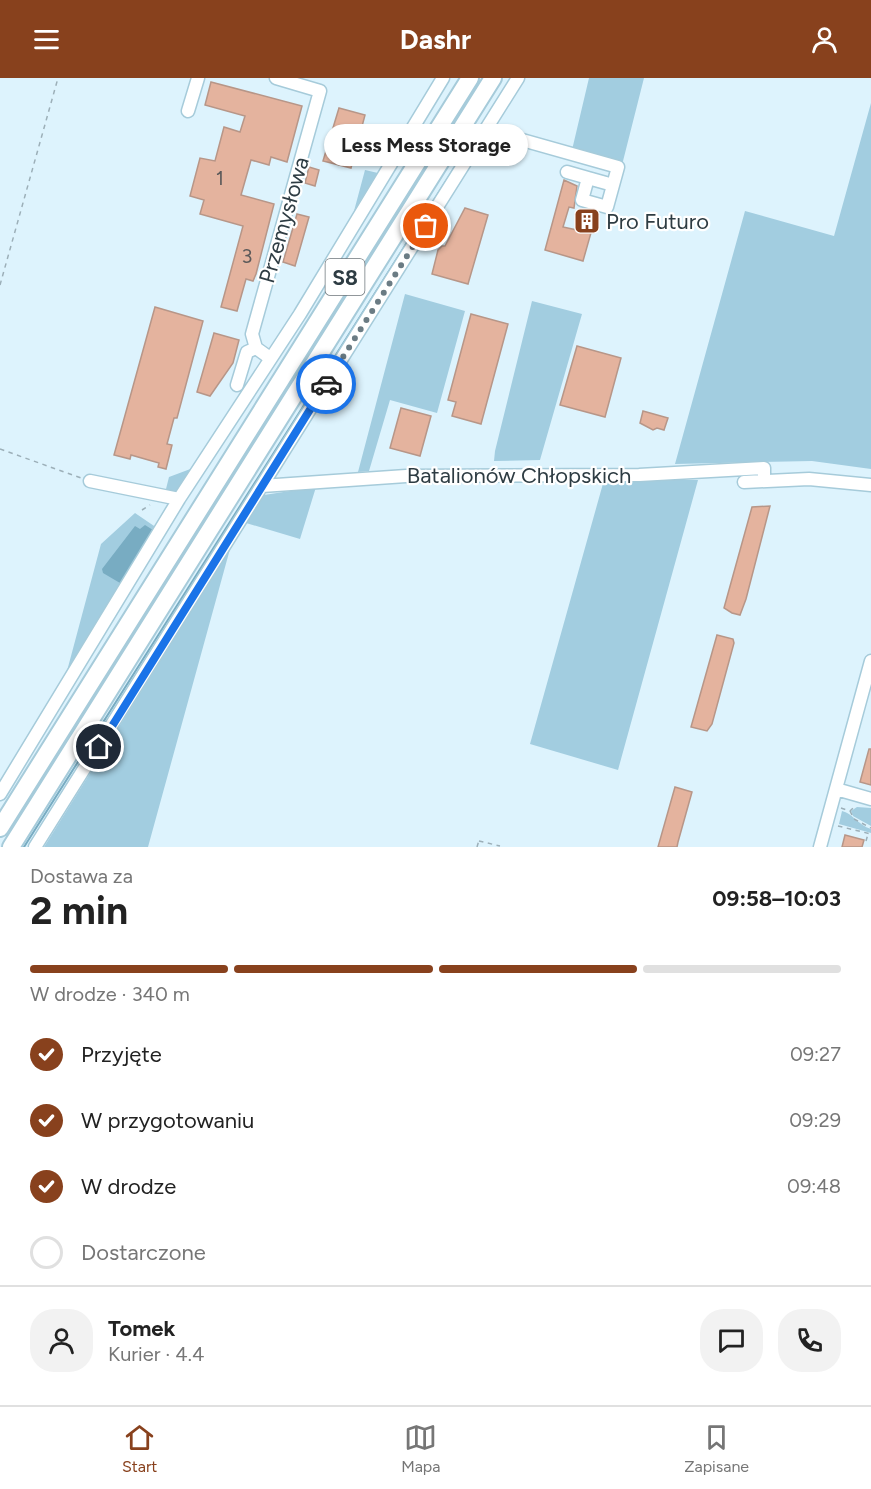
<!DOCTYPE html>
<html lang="pl">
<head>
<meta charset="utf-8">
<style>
	:root { --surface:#fff; --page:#f2f2f2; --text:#222; --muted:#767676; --line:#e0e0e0; --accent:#88411d }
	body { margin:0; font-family:Figtree,sans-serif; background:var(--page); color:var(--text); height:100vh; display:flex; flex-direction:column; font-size:22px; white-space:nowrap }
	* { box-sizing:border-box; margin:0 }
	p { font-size:20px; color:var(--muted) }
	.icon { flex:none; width:33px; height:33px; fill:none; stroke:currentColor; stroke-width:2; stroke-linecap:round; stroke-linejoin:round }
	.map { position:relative; height:769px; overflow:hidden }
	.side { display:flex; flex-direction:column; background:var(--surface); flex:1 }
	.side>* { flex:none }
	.pin { position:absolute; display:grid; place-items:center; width:51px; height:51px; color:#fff; margin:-26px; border:3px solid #fff; border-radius:50%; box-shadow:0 2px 6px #0007 }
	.courier { position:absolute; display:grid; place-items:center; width:60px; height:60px; margin:-30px; border:4px solid #1a73e8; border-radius:50%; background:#fff; color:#222; box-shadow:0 2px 8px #0007 }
	.bubble { position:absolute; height:42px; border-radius:21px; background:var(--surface); box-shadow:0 2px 4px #0004; font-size:20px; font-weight:700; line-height:42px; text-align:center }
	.overview em { font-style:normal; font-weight:700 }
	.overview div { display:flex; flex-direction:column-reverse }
	.overview { display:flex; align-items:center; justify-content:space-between; height:102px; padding:0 30px }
	h1 { font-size:39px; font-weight:700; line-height:45px }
	.bar { display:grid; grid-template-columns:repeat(4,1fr); gap:9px 6px; align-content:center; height:72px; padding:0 30px }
	.bar i { height:8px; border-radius:4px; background:var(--line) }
	.bar .on { background:var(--accent) }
	.bar p { grid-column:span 4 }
	.line { display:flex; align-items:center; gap:15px; padding:0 30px; border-top:2px solid var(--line) }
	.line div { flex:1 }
	.round { display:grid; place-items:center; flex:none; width:63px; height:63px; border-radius:24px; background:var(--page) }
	ol { padding:0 30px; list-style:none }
	li { display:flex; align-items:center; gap:18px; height:66px }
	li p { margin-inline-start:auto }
	li .icon { padding:6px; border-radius:50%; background:var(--accent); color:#fff; stroke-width:4 }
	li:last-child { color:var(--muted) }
	li i { width:33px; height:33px; border:3px solid var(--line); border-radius:50% }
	header { display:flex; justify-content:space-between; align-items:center; height:78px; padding:0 30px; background:var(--accent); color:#fff; font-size:27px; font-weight:700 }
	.dock { display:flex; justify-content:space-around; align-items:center; height:84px; border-top:2px solid var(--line); background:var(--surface); font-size:16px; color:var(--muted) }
	.dock a { display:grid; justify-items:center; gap:3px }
	.dock .on { color:var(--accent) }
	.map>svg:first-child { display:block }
	.green { fill:#a2cde0 }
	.water { fill:#78acc2 }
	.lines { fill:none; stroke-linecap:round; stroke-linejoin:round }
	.stream { stroke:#78acc2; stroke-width:2 }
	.building { fill:#e4b39e; stroke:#b79688; stroke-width:1.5 }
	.minor-casing { stroke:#a6cbda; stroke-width:15 }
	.highway-casing { stroke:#a6cbda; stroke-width:20 }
	.path { stroke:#9cafb8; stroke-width:1.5; stroke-dasharray:4.5 4.5; stroke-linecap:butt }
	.minor { stroke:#fff; stroke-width:12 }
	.highway { stroke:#fff; stroke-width:16 }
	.done { stroke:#6b7c84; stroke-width:6; stroke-dasharray:0 10.8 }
	.route { stroke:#1a73e8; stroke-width:8 }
	.labels { text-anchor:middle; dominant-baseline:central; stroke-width:4.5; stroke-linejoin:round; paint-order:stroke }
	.number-label { font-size:20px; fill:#5c5a5a }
	.shield { fill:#fff; stroke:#6d767b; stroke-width:1.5 }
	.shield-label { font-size:21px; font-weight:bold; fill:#2e3c43 }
	.street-label { font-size:22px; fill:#2e3c43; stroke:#fff }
	.poi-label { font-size:22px; fill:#2e3c43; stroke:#fff; text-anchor:start }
</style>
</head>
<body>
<header><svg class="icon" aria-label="menu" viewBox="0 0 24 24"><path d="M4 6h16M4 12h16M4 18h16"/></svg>Dashr<svg class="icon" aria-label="person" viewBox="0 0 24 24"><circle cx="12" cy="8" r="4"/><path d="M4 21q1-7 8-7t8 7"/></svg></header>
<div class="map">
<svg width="871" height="769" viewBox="0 0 871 769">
	<rect width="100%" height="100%" fill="#ddf3fd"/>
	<path class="green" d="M589,0H644L622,87L572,72Z
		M871,25V391L812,383L675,386L745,133L834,158Z
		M365,92L378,95L354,133Z
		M405,216L465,233L437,335L390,322L369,393L358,394Z
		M532,223L582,236L540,382L494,383L495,373Z
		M193,390L177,415H165L169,399Z
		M604,402H698L618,692L530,666Z
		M316,409L300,461L246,445L264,417Z
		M135,435L157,450L67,593L101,466Z
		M230,471L148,769H44Z
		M857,729L871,730V748L853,738L851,733Z
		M842,733C852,735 858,747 871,751V755L839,746Z"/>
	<path class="water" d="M145,447L153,452L120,505L103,495L102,491L135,448L140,451Z"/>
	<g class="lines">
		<path class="stream" d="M24,769L460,81"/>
	</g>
	<path class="building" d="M211,4L302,28L287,84L271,79L269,87L251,82L241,117L274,126L256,196L253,203L246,201L237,233L221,229L243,148L200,136L204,122L190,118L200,80L215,83L224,49L240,54L245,38L205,27Z
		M339,30L365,37L351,90L323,83Z
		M309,89L319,92L315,108L305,105Z
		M564,102L577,108L574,130L569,129L563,149L577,152L582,133L596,137L583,183L545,172Z
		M465,130L488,137L468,206L432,196L438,172L442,168H445Z
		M297,136L309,139L295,188L283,184Z
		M155,229L203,243L177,340H174L167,366L172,367L166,391L158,389L159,385L131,377L130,381L114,377Z
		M471,236L508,246L481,346L452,338L456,324L448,322Z
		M214,255L239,262L233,285L210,318L197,314Z
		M577,268L621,280L605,339L560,327Z
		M401,330L431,338L420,378L390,370Z
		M643,333L668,340L664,352L657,350L653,352L640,345Z
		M770,428L746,521L740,537L732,535L724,530L752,429Z
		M717,557L733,561L734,565L712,646L707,653L691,649Z
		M869,671H871V707L860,704Z
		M675,709L692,714L678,764L677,769H658Z
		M845,757L864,762L862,769H842Z"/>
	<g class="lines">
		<g class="minor-casing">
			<path id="minor" d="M188,33L198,0
				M487,52L618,89L607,129L582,122L588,100L613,107
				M567,94L588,100
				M270,280L256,270L252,256L320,13L276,0
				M237,307L247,274L256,270
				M90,403L179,421
				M744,404L809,401L871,407
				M262,408L406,398L639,397L764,390V403
				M836,711L871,721
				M0,716L179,421L300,236L443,0
				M35,769L518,0
				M820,769L871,583"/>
		</g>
		<g class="highway-casing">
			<path id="highway" d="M0,750L470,0
				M11,769L493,0"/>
		</g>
		<path class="path" d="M0,207L58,0
			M0,371L81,400
			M142,432L150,427
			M841,730L850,733L855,728
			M850,733L854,741L871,750
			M838,748L871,756
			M479,763L500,768
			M866,763L868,756
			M477,769L479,762"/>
		<use href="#minor" class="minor"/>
		<use href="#highway" class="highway"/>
	</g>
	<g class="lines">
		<path class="done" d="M326,306L426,148"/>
		<path class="route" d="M99,669L326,306"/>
	</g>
	<defs>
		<g id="building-square" transform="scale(1.35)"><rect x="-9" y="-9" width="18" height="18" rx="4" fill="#88411d" stroke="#fff"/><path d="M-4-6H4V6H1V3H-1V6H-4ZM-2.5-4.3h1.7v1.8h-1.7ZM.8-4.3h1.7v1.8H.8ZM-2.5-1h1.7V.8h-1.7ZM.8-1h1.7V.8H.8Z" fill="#fff"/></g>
	</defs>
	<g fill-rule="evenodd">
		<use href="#building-square" x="587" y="143"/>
	</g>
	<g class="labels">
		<g class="number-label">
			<text x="220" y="100">1</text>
			<text x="247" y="178">3</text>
		</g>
		<rect class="shield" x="325.5" y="181" width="39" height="36" rx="4.5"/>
		<g class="shield-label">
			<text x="345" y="199">S8</text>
		</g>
		<g class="street-label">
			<text transform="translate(284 142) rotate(-74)">Przemysłowa</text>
			<text x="519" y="397">Batalionów Chłopskich</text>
		</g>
		<g class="poi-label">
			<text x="606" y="143">Pro Futuro</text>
		</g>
	</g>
</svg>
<div class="pin" style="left:426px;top:148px;background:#ea580c"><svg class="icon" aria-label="bag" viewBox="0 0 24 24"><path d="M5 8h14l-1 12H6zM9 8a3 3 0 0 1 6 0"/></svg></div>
<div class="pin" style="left:99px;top:669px;background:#1f2937"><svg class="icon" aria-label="home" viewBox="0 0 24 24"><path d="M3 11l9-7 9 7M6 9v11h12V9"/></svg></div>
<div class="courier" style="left:326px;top:306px"><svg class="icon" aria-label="car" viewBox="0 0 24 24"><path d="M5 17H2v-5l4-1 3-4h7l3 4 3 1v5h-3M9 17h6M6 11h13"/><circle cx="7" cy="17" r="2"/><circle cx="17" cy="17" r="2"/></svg></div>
<div class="bubble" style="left:324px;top:46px;width:204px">Less Mess Storage</div>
</div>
<section class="side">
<div class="overview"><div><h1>2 min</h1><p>Dostawa za</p></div><em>09:58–10:03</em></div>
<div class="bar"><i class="on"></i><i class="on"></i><i class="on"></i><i></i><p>W drodze · 340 m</p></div>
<ol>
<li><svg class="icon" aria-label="check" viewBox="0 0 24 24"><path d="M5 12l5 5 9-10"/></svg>Przyjęte<p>09:27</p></li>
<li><svg class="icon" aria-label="check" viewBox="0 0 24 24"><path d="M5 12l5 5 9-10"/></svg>W przygotowaniu<p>09:29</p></li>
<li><svg class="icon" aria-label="check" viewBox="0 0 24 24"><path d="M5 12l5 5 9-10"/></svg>W drodze<p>09:48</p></li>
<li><i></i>Dostarczone</li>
</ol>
<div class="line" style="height:108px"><a class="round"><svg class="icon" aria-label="person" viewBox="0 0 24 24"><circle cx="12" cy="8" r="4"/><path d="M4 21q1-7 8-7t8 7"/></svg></a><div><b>Tomek</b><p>Kurier · 4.4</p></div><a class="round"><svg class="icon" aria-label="chat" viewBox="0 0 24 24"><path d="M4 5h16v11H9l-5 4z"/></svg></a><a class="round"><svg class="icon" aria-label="phone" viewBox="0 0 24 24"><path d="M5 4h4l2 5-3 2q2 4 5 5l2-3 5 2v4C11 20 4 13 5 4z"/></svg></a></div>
</section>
<nav class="dock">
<a class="on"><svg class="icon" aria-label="home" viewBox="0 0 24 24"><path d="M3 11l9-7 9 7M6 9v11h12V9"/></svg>Start</a>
<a><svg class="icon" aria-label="map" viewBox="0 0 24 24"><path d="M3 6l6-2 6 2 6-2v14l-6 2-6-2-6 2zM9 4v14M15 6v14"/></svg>Mapa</a>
<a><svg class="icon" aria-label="saved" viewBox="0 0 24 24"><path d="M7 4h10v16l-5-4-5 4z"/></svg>Zapisane</a>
</nav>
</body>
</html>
